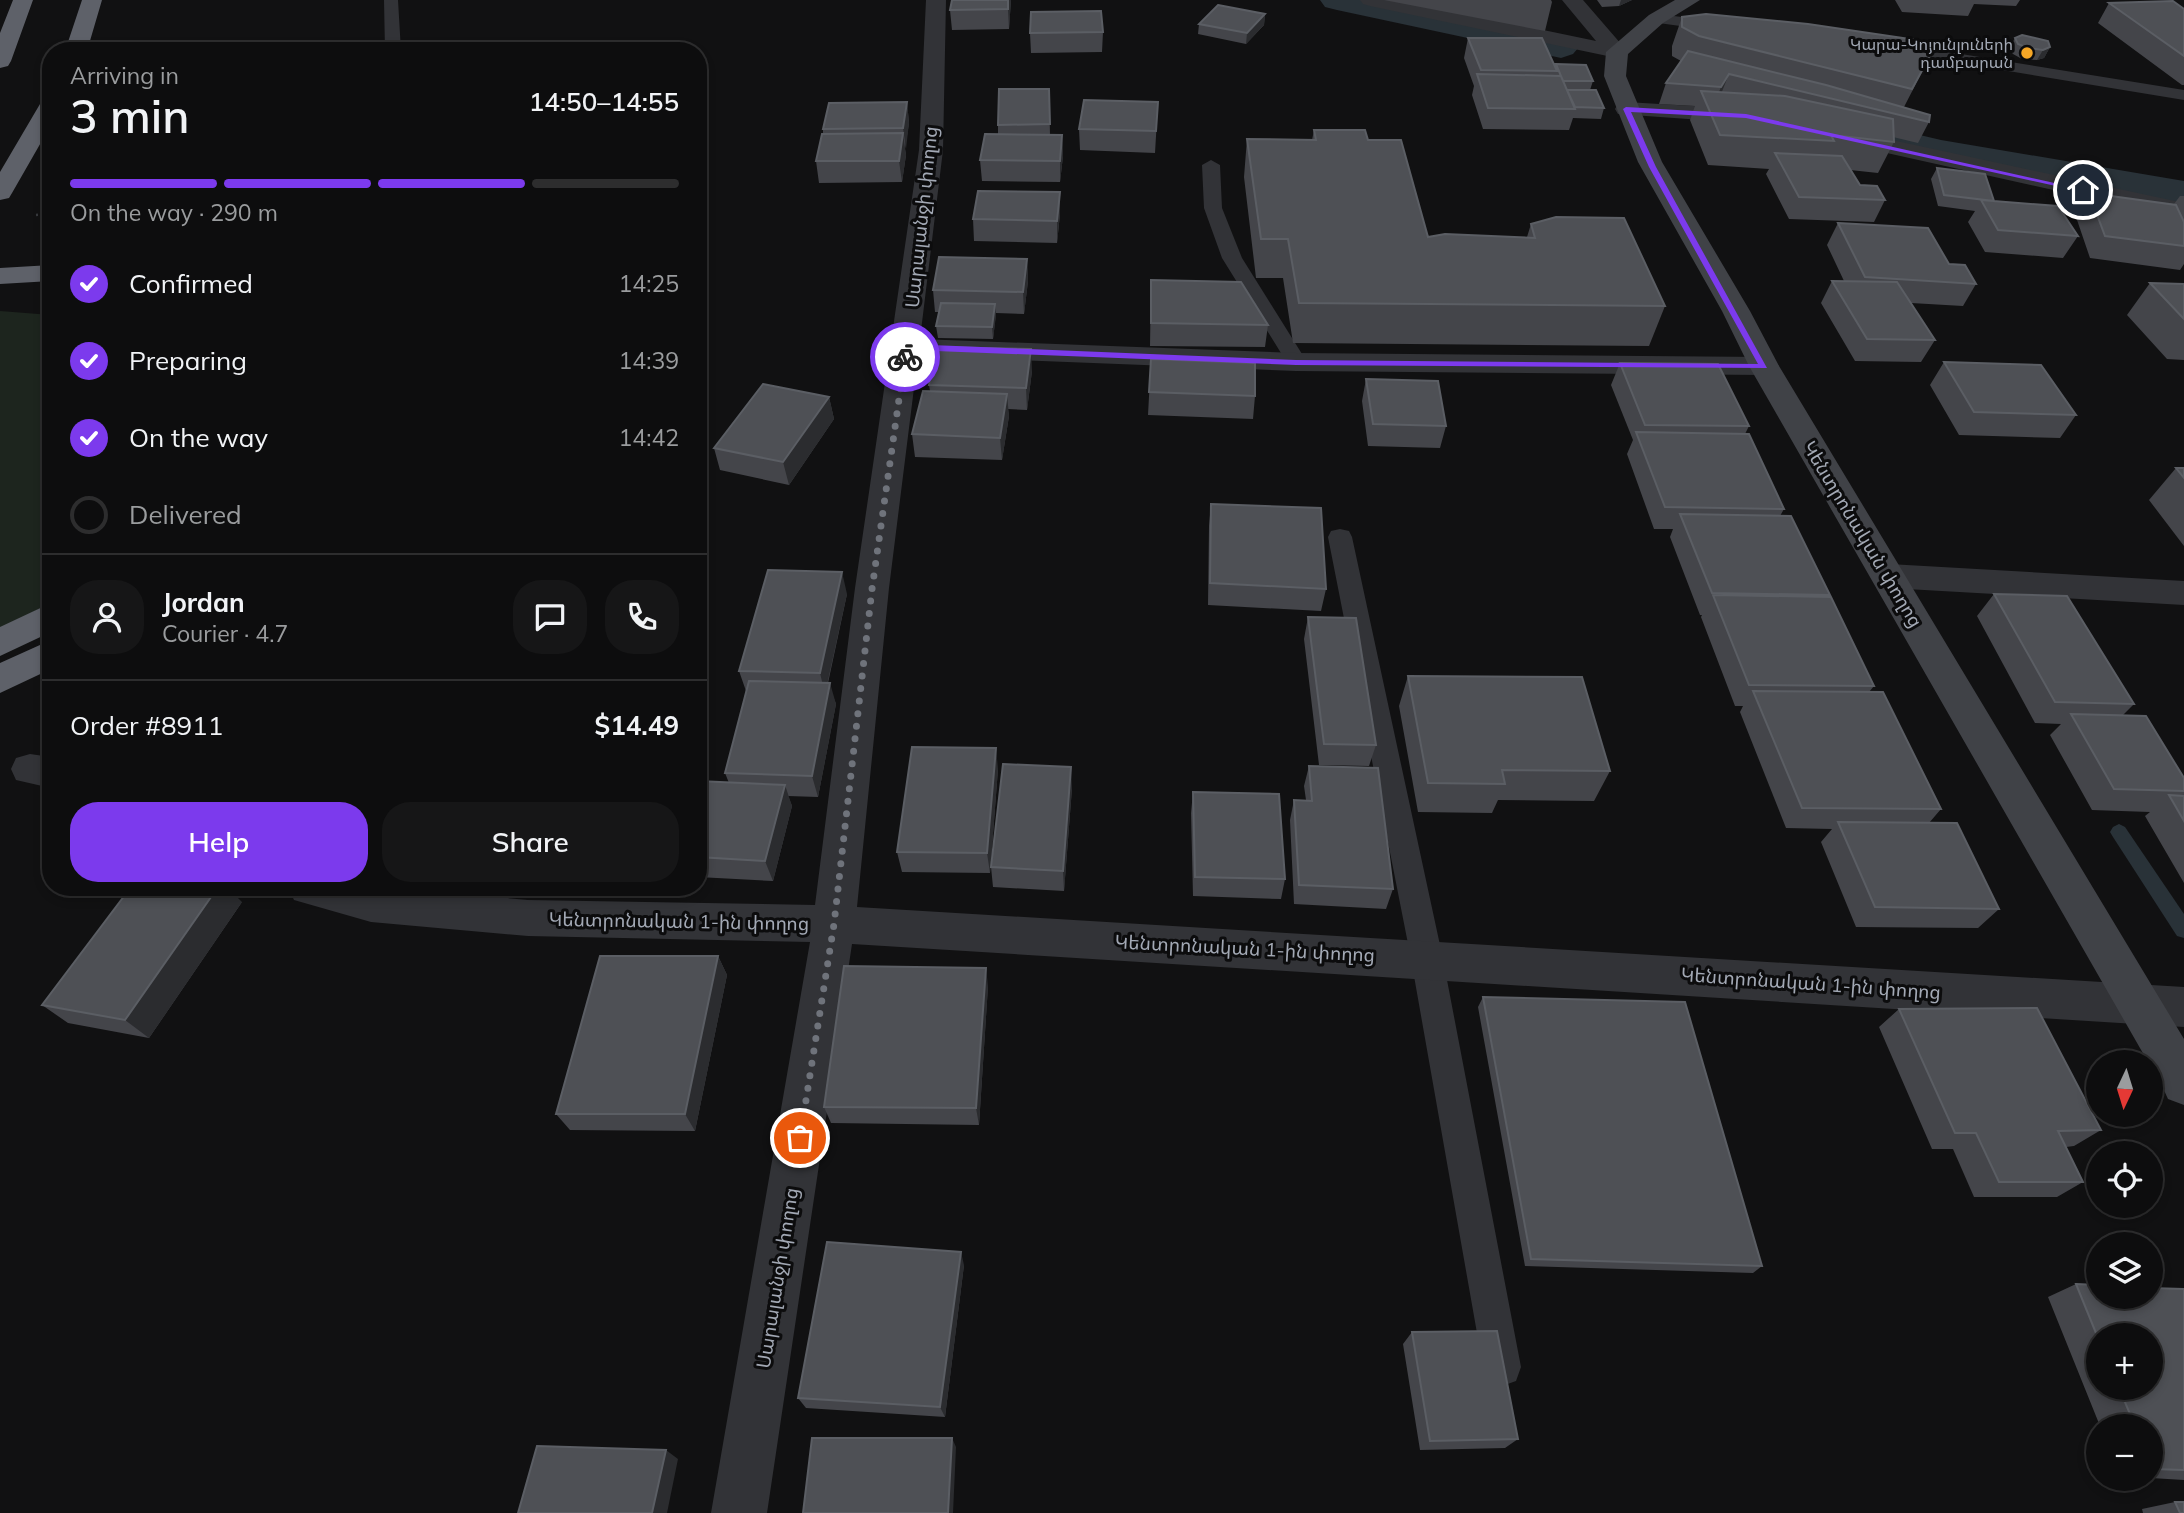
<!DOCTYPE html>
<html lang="en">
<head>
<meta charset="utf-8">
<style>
	:root { --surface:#0d0d0e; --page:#161617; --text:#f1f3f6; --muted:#9a9c9e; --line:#2d2d2e; --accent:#7c3aed }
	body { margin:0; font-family:Mulish,"Noto Sans Armenian",sans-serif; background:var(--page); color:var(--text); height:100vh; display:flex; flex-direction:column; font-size:26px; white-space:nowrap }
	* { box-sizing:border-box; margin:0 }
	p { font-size:23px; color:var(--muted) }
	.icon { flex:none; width:38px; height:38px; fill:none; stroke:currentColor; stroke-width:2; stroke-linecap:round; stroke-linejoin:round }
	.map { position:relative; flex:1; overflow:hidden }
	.details { position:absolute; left:42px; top:42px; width:665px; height:854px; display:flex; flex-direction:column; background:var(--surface); border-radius:28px; box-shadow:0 4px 10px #0003,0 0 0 2px var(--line) }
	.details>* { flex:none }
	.needle { width:46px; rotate:184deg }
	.fabs { position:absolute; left:2086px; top:1050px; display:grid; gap:14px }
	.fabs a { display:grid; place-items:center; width:77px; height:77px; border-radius:50%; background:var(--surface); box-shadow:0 4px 10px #0003,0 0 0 2px var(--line); font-size:35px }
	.pin { position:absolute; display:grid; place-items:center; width:60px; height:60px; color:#fff; margin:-30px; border:4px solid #fff; border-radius:50%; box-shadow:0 2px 7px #0007 }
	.courier { position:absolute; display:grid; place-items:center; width:70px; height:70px; margin:-35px; border:5px solid #7c3aed; border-radius:50%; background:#fff; color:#222; box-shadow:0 2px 9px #0007 }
	.overview em { font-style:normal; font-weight:600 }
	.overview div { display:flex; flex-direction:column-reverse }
	.overview { display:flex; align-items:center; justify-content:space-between; height:119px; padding:0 28px }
	h1 { font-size:46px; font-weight:600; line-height:52px }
	.bar { display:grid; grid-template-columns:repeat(4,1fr); gap:10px 7px; align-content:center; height:84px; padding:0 28px }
	.bar i { height:9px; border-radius:5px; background:var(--line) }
	.bar .selected { background:var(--accent) }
	.bar p { grid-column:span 4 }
	.line { display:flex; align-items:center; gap:18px; padding:0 28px; border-top:2px solid var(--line) }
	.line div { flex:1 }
	.round { display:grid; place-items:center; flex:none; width:74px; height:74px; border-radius:28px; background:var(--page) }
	ol { padding:0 28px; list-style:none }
	li { display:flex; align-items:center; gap:21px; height:77px }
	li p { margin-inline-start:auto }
	li .icon { padding:7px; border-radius:50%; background:var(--accent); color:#fff; stroke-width:4 }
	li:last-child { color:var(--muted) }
	li i { width:38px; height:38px; border:4px solid var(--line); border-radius:50% }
	.primary-button { display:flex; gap:14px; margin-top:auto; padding:14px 28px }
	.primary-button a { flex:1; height:80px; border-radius:28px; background:var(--accent); color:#fff; font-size:28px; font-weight:600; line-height:80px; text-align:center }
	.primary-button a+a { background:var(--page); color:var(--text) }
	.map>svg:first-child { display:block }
	.green { fill:#1d251e }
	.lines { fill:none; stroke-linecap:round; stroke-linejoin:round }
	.stream { fill:#293238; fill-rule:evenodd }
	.canal { fill:#293238; fill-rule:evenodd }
	.path { stroke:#383a3e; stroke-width:2.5; stroke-dasharray:2 3.5; stroke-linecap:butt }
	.lane { fill:#323337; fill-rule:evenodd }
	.street { fill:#323337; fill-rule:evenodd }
	.secondary { fill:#404247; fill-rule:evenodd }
	.highway { fill:#5e6169; fill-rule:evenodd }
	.wall { fill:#44454a; fill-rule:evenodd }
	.shaded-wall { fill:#2b2c2f }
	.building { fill:#4e5055; stroke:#5b5e64; stroke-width:2 }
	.route { fill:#7c3aed }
	.done { stroke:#6f737b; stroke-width:7; stroke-dasharray:0 12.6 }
	.poi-dot { fill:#f5a626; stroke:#0c0c0d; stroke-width:2.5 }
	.labels { text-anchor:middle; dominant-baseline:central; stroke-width:6; stroke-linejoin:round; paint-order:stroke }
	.far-poi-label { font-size:16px; fill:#a2a8b4; stroke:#0c0c0d; text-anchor:end }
	.street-label { font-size:19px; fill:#a2a8b4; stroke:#0c0c0d }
</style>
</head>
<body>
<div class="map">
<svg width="2184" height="1513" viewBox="0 0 2184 1513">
	<rect width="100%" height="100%" fill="#111112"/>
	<path class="green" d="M0,311L51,315V602L0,631Z"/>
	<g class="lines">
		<path class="stream" d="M2119,824L2125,827L2184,914V938L2177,936L2113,837L2110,832L2113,827Z"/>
		<path class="canal" d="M1320,0H1385L1561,36L1573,40L1579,47L1573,54L1561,58L1337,10L1325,7Z
			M1890,128L1941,140L2184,181V205L1941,164L1876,148L1871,140L1876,132Z"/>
		<path class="path" d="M36,215L51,214
			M44,233L51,221"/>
		<path class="lane" d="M384,0H398L401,51H385Z
			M1656,14L1717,21L1725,26L1717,31L1651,22L1648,19L1651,16Z
			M1893,43L2184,90V100L1887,51L1885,48Z
			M1211,160L1220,165L1222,208L1242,258L1307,362L1303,366H1289L1222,258L1204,208L1202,165Z
			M1340,529L1349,531L1352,537L1443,959L1521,1367L1516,1381L1502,1386L1488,1381L1483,1367L1411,959L1328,537L1331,531Z"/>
		<path class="street" d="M926,0H946L943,150L920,339L1296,353L1764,357L1774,360L1779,366L1774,372L1764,375L1296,371L918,356L889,588L857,907L2184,987V1027L852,944L767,1513H711L810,942L528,936L371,922L294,900L288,887H386L528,900L815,905L855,588L919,150Z
			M1360,0H1399L1596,41L1562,0H1583L1628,52L1625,57L1617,58L1370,6L1363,4Z
			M1626,102L1744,109L1752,111L1756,116L1752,121L1744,123L1618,114L1615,109L1618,104Z
			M1841,129L2184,203V219L1833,141L1829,136L1833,131Z
			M1889,564L2184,581V605L1889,588L1877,584L1872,576L1877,568Z
			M30,754L51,757V788L16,780L11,769L16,758Z"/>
		<path class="secondary" d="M1675,0H1700L1663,23L1628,54L1626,76L1662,162L1750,311L1779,366L2184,1039V1105L2168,1099L2151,1062H2148L1749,366L1722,311L1638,162L1604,76L1606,52L1649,15Z"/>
		<path class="highway" d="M13,0H33L11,61L8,66L0,68V33Z
			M82,0H102L87,51H65Z
			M51,97V125L12,193L9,198L0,200V172L40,104L43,99Z
			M51,265V281L0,284V268Z
			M51,603V632L0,656V627Z
			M51,640V669L0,693V663Z"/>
	</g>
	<path class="wall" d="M952,0H1011L1009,29L952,30L950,10Z
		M1384,0H1551L1552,2L1545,31Z
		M1597,0H1632L1619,6L1602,7Z
		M1895,0H2020L2016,6L1974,4L1968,16L1902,12Z
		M2109,3L2184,9V85H2182L2098,23Z
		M1265,14L1264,25L1246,44L1198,34L1199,24Z
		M1682,17L1922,72L1904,107L1929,122L1918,143L1893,137L1894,142L1878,173L1850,170L1860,185L1885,200L1874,222L1789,219L1766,174L1769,169L1708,165L1690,120L1695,106L1659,104L1666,83L1681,61L1672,56V46Z
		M1103,32L1102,52L1031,53L1030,33Z
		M1468,38L1555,67L1556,64L1593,81L1590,90L1604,108L1601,119L1573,118L1569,130L1483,129L1472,95L1474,86L1464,58Z
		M2015,38L2050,47L2044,58L2037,60L2022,59L2013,54L2009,49Z
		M1049,89L1050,135H1062L1063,156L1060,182L982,181L980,160L998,134V125Z
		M907,102L909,123L905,149L906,155L902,182L819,183L816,161L823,134V129Z
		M1158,102L1155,153L1080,150L1079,129Z
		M1314,130L1368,140L1428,237H1527L1531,224L1665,306L1649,346L1293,343L1283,278H1256L1244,177L1247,139L1312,140Z
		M1937,168L1994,201L2078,236L2063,258L1985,252L1968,222L1975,211L1938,206L1931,179Z
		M2089,193L2174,204L2180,196H2184V264L2180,270L2090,258L2075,214Z
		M1060,214L1057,243L974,241L973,219Z
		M1838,223L1949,264L1976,284L1963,306L1911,303L1935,340L1921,362L1855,361L1821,303L1832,281H1844L1827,245Z
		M1027,259L1028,281L1024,314L996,313L993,339L938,338L936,326L939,312H935L933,290Z
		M1151,280L1268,325L1265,347L1150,346Z
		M2150,283L2184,284V360L2167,359L2127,315Z
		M1151,359L1255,396L1253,419L1148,415Z
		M1944,362L2076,415L2060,438L1959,435L1930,385Z
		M1620,363L1749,426L1745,434L1784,509L1780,516L1830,595L1828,597L1874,686L1869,692L1941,809L1929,823L1999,909L1978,928L1856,927L1821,842L1832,829L1786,828L1740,712L1743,706H1735L1701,617L1702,615H1700L1670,537L1673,529H1654L1627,454L1633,440L1611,385Z
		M1032,371L1027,410L1008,409L1009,416L1002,460L915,457L912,434L930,391L929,385Z
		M1366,379L1446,426L1440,448L1368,446L1362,401Z
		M829,397L834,419L789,485L720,470L714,448Z
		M2176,468H2184V546L2149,500Z
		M1211,504L1326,589L1321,611L1208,605L1209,526Z
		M847,594L828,683L836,704L818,797L788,796L792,806L773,881L698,877V781L729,783L725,773L746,691L739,671Z
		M1994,594L2134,704L2123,715L2184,778V883L2145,816L2150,812L2092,810L2050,735L2061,724L2035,723L1977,616Z
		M1308,617L1376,745L1369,766L1319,765L1304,639Z
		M1408,676L1610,771L1594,801L1498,800L1492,813L1418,812L1399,706Z
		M1309,766L1393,889L1386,909L1294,904L1290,820L1294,800H1306L1304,786Z
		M998,769L990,873L902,872L897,852Z
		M1072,788L1064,891L993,887L991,867Z
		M1193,792L1285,879L1281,899L1193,896L1191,813Z
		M242,902L149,1038L68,1023L42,1005Z
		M718,956L727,975L695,1131L570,1130L556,1114Z
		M988,986L979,1125L831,1123L824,1107Z
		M1483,997L1762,1266L1753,1273L1525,1266L1478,1007Z
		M1899,1009L2101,1130L2074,1146L2066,1147L2083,1182L2057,1197H1974L1953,1149H1932L1879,1027Z
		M964,1265L945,1417L806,1408L798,1398Z
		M2076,1284L2184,1289V1480L2151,1478V1426H2100L2048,1297ZM2098,1335L2151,1388H2098Z
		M1412,1332L1518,1439L1505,1448L1420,1450L1403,1344Z
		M2175,1502L2184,1513H2143L2142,1509Z"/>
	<path class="shaded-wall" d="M1008,0H1011L1009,29L1008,9Z
		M1621,0H1632L1619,6Z
		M1265,14L1264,25L1246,44L1247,33Z
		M2050,47L2044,58L2037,60L2043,50Z
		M1729,74L1721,94L1713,107L1721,87Z
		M907,102L909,123L906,149L903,128Z
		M903,133L906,155L902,182L899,161Z
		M1062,135L1063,156L1060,182V161Z
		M1060,192V214L1057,243V221Z
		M1027,259L1028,281L1024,314L1023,292Z
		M995,304L996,316L993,339L992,327Z
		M1031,349L1032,371L1027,410L1026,388Z
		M1007,394L1009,416L1002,460L1000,438Z
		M829,397L834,419L789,485L783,462Z
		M842,572L847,594L825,694L820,673Z
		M830,683L836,704L818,797L812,776Z
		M996,748L998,769L990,873L987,853Z
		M1071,767L1072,788L1064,891L1063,871Z
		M785,785L792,806L773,881L765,861Z
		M218,887H227L242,902L149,1038L125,1020Z
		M718,956L727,975L695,1131L685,1114Z
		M986,968L988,986L979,1125L976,1108Z
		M961,1252L964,1265L945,1417L940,1407Z
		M952,1438L956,1447L953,1513H948Z
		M666,1450L678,1459L667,1513H652Z"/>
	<path class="building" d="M952,0H1008V9L950,10Z
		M2173,1L2184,9V56L2109,3Z
		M1218,5L1265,14L1247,33L1199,24Z
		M1101,11L1103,32L1030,33L1031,12Z
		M1706,14L1808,24L1937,43L1912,89L1699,36L1682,27V17Z
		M2022,35L2048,41L2050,47L2043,50L2028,48L2018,44L2015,38Z
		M1468,38H1542L1557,71L1481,70Z
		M1688,51L1826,85L1930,115L1929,122L1729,74L1721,87L1666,83Z
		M1556,64L1586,65L1593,81H1563Z
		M1477,74L1561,76L1575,109L1488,108Z
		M999,89H1049L1050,124L998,125Z
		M1567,90H1596L1604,108L1575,107Z
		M1701,91L1785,96L1893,119L1894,142L1831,135L1834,141L1720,135Z
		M1084,100L1158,102L1156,131L1079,129Z
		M907,102L903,128L823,129L829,103Z
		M1314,130H1365L1368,140H1401L1428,237L1445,234L1535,238L1531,224L1556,217L1624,218L1665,306L1299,303L1288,239H1261L1247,139L1316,140Z
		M903,133L899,161H816L822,134Z
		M985,134L1062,135L1060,161L980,160Z
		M1775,153L1842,156L1860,185L1877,186L1885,200L1799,197Z
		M1937,168L1985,174L1994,201L1944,195Z
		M978,191L1060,192L1057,221L973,219Z
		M2089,193L2176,205L2184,222V246L2105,236Z
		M1981,200L2058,206L2078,236L1998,230Z
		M1838,223L1928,228L1949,264L1965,265L1976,284L1865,277Z
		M939,257L1027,259L1023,292L933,290Z
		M1151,280L1241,282L1268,325L1151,323Z
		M1832,281L1897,282L1935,340L1867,339Z
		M2150,283L2184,284V319Z
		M941,303L995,304L992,327L936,326Z
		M936,347L1031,349L1026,388L929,385Z
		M1151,359L1255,363V396L1149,392Z
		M1944,362L2041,365L2076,415L1974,412Z
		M1620,363L1718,364L1749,426L1645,425Z
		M1366,379L1438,381L1446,426L1373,424Z
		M763,384L829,397L783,462L714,448Z
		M923,391L1007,394L1000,438L912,434Z
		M1636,432L1749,434L1784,509L1665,507Z
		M2176,468H2184V478Z
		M1211,504L1321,508L1326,589L1210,583Z
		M1680,514L1791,516L1830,595L1712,593Z
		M768,570L842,572L820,673L739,671Z
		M1994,594L2067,596L2134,704L2055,702Z
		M1713,595L1831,597L1874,686L1749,685Z
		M1308,617L1356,618L1376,745L1324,744Z
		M1408,676L1582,677L1610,771L1502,770L1505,784L1428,783Z
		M749,681L830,683L812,776L725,773Z
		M1753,691L1883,692L1941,809L1802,808Z
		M2071,714L2146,716L2184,778V791L2114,789Z
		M912,747L996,748L987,853L897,852Z
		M1003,764L1071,767L1063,871L991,867Z
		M1309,766L1378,768L1393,889L1299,885L1294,800L1312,801Z
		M698,781L785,785L765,861L698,857Z
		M1193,792L1279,794L1285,879L1195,877Z
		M2169,795L2184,796V821Z
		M1838,822L1957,823L1999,909L1875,907Z
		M131,887H218L125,1020L42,1005Z
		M600,956H718L685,1114H556Z
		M844,966L986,968L976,1108L824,1107Z
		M1483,997L1685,1002L1762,1266L1531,1259Z
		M2037,1008L2101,1130L2058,1131L2083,1182H1999L1976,1133H1955L1899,1009Z
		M827,1242L961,1252L940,1407L798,1398Z
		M2076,1284L2098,1285V1297H2151V1288L2184,1289V1470L2153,1469L2151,1463V1426H2135L2119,1388H2151V1335H2098V1338Z
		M1497,1331L1518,1439L1430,1441L1412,1332Z
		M812,1438H952L948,1513H803Z
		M537,1446L666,1450L652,1513H518Z
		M2175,1502H2184V1513H2180Z"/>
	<path class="route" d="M1626,107L1746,114L2086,190L2083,192L1746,118L1631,112L1656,167L1767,368L1296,365L910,350L908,359L900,357L902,347L906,344L1296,360L1758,364L1649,167L1623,109Z"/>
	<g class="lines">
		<path class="done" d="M800,1138L834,924L872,589L905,357"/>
	</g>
	<circle class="poi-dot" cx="2027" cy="53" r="7"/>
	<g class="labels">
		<g class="far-poi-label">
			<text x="2013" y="44">Կարա-Կոյունլուների<tspan x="2013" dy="18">դամբարան</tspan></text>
		</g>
		<g class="street-label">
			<text transform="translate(921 217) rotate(-84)">Սարալանջի փողոց</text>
			<text transform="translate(1863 534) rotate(59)">Կենտրոնական փողոց</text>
			<text transform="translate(679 921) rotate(1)">Կենտրոնական 1-ին փողոց</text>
			<text transform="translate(1245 948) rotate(3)">Կենտրոնական 1-ին փողոց</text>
			<text transform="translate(1811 983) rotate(4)">Կենտրոնական 1-ին փողոց</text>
			<text transform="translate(777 1278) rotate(-81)">Սարալանջի փողոց</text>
		</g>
	</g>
</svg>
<div class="fabs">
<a><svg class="needle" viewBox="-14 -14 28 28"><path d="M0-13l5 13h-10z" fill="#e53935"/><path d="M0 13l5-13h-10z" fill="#9a9c9e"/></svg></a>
<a><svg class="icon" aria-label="locate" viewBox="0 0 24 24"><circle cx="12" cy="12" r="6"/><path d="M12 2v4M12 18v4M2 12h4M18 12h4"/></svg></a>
<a><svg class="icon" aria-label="layers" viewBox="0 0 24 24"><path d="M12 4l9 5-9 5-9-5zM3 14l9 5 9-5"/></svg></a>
<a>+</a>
<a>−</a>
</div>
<div class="pin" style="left:800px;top:1138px;background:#ea580c"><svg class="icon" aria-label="bag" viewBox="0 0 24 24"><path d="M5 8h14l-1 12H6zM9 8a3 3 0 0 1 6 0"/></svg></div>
<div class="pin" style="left:2083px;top:190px;background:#1f2937"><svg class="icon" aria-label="home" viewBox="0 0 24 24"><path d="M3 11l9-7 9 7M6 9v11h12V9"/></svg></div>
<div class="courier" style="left:905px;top:357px"><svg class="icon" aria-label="bike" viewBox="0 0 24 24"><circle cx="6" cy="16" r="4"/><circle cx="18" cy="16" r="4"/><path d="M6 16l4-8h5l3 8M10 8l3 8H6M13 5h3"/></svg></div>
<section class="details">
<div class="overview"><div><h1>3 min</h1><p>Arriving in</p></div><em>14:50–14:55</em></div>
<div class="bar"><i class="selected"></i><i class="selected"></i><i class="selected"></i><i></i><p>On the way · 290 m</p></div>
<ol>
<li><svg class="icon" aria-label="check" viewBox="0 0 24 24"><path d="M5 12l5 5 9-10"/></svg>Confirmed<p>14:25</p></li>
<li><svg class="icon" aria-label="check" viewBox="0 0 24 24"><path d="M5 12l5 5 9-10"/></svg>Preparing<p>14:39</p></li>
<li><svg class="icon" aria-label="check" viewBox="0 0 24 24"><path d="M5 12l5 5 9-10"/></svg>On the way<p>14:42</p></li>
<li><i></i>Delivered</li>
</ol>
<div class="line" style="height:126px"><a class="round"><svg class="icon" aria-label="person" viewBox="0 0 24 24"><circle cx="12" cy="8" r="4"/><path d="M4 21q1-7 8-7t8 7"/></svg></a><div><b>Jordan</b><p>Courier · 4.7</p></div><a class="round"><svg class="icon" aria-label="chat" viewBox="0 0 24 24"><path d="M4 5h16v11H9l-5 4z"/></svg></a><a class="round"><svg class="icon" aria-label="phone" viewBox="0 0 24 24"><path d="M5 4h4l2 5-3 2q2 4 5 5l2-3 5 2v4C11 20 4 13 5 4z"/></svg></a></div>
<div class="line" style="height:91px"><div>Order #8911</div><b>$14.49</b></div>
<div class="primary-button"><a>Help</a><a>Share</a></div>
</section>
</div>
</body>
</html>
